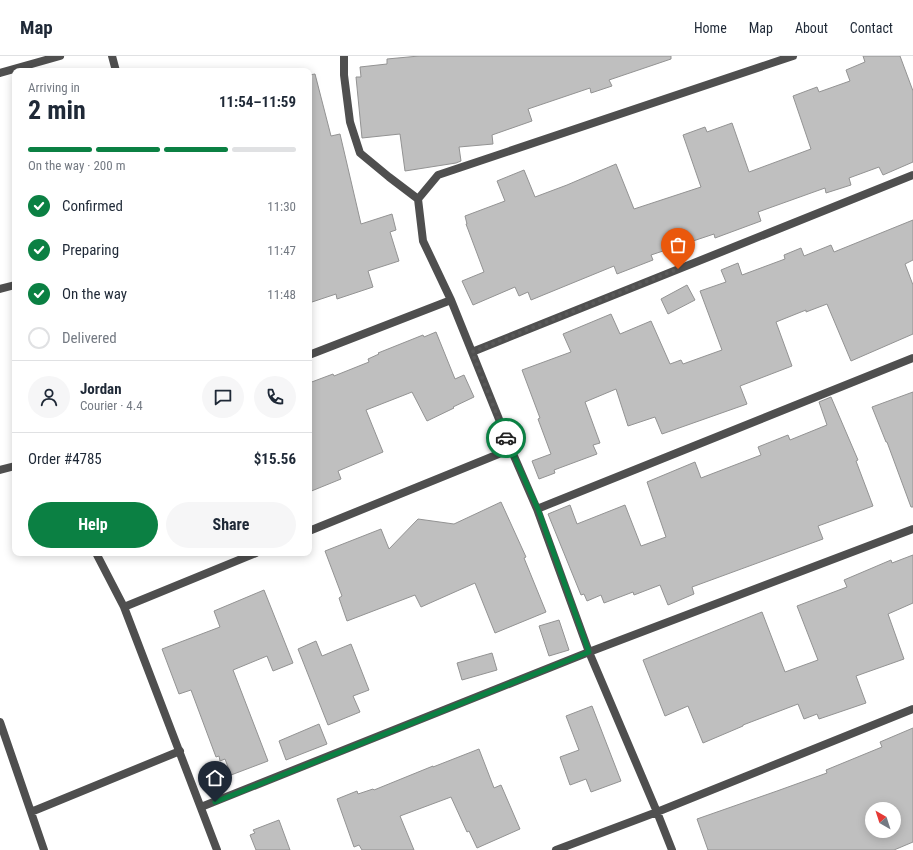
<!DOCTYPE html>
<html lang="en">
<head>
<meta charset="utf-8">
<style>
	:root { --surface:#fff; --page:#f6f6f7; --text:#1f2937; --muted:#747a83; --line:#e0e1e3; --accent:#0b8043 }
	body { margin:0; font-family:"Roboto Condensed",sans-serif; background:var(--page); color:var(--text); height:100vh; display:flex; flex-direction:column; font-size:15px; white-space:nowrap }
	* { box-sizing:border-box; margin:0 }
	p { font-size:13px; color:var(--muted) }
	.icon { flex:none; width:22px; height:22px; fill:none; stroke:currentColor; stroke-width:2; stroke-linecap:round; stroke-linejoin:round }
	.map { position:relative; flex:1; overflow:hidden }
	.drawer { position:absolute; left:12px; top:12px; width:300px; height:488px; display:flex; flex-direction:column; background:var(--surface); border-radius:8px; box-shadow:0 2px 10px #0003 }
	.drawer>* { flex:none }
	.needle { width:26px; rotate:321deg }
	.controls { position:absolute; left:865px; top:746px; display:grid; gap:8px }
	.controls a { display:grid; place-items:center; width:36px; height:36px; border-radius:50%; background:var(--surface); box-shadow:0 2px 10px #0003; font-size:20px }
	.pin { position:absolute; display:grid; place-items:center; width:34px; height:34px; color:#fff; margin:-41px -17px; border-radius:50% 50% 50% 0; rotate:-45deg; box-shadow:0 0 4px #0007 }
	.pin .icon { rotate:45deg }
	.courier { position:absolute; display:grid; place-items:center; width:40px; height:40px; margin:-20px; border:3px solid #0b8043; border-radius:50%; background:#fff; color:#222; box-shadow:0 1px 5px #0007 }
	.summary em { font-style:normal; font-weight:700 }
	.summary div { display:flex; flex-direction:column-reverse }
	.summary { display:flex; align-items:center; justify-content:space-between; height:68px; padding:0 16px }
	h1 { font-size:26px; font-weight:700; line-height:30px }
	.bar { display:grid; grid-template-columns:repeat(4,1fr); gap:6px 4px; align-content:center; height:48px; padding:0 16px }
	.bar i { height:5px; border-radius:3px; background:var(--line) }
	.bar .selected { background:var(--accent) }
	.bar p { grid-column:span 4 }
	.line { display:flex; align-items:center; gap:10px; padding:0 16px; border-top:1px solid var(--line) }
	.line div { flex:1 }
	.round { display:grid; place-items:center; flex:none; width:42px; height:42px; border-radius:21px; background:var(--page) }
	ol { padding:0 16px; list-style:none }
	li { display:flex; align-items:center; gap:12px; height:44px }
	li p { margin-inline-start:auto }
	li .icon { padding:4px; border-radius:50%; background:var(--accent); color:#fff; stroke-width:4 }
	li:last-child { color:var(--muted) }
	li i { width:22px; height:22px; border:2px solid var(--line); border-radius:50% }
	.button { display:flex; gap:8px; margin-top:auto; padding:8px 16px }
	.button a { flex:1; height:46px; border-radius:24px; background:var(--accent); color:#fff; font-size:16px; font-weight:700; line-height:46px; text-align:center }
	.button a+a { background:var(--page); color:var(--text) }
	header { display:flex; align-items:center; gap:24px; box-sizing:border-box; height:56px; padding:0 20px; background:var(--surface); border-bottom:1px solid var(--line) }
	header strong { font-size:19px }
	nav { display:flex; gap:22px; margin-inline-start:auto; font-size:14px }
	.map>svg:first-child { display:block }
	.building { fill:#bfbfbf; stroke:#939393; fill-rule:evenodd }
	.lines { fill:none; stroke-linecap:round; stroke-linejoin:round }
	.service { stroke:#4f4f4f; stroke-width:8 }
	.minor { stroke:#4f4f4f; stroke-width:8 }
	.done { stroke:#595959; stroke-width:4; stroke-dasharray:0 7.2 }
	.route { stroke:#0b8043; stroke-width:5 }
</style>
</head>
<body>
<header>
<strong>Map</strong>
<nav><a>Home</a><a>Map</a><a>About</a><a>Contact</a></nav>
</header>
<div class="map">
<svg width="913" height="794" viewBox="0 0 913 794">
	<rect width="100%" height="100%" fill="#fff"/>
	<path class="building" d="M419,0H671V3L609,24L612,30L591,37L590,32L528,53L532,65L492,79L493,88L459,91L461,105L456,107L405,115L400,78L362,82L356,21H361L360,11L387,8V3Z
		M863,0H900L913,35V106L883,119L879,111L849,122L851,129L826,137L825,132L758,156L761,165L715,182L714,178L651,199L653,204L617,218L614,210L531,244L528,236L519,240L515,231L473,249L462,225L484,216L466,168H467L465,160L505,145L497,125L524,114L535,141L567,129L616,108L634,153L701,131L683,79L705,71L707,76L732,67L749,116L811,93L793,40L817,31L819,36L850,25L846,14L865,6Z
		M315,18L331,80L340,78L361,168L392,158L396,174L390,176L399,205L368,215L373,231L337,243L336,238L309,247V19Z
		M913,164V204L905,208L913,229V278L851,305L827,248L806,256V254L776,266L792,310L740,330L747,348L662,378L655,361L628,370L616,333L585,346L600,387L593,389L597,398L554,414L555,417L539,423L532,405L551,398L538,363L540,362L522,314L571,296L563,278L611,258L620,278L651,265L670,308L681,304L683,308L722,294L700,235L726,226L721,214L738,207L742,219L785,203L784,199L801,192L804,200L831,189L834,196Z
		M687,229L695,244L668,258L661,243Z
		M436,276L455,323L464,319L474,341L453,351L454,352L427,365L412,336L366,354L383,396L338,415L341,423L309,436V327L333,318L334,320L369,306L368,303L379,298L378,297L423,279L424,281Z
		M913,336V451H911L887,386H886L872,351Z
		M831,341L858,404L856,405L873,450L818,470L823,483L692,531L694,538L668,549L660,529L634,539L633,536L604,547L601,539L587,545L584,538L581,539L548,458L570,449L577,468L625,449L641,490L666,481L647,426L695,406L701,422L761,399L758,391L788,379L790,384L827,369L819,346Z
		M501,446L526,501L524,502L546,556L495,577L475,527L421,551L415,539L347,565L339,542L342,540L325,495L381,473L389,493L418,463L454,468Z
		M913,499V547L888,558L904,603L856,620L866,647L819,663L817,658L804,663L798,648L743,669V670L703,687L688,650L665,660L643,604L762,556L785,616L818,604L797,550L847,531L844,524L891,504L892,507Z
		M264,534L293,607L273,615L267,600L233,614L268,705L231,719L225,703L220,705L219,700L216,701L191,634L179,638L162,593L220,571L214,555Z
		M559,564L569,594L549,600L539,570Z
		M316,585L322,600L351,588L369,634L353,640L360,656L328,669L298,593Z
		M492,597L497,614L462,624L457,607Z
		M592,650L621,725L591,736L586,723L570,729L560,701L579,694L566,660Z
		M319,668L327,688L286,704L279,685Z
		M913,672V786L894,794H708L697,763L777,735L827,717L826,714L882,691L880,686ZM872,753H894V775H872Z
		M479,693L494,732L501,729L520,773L477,792L469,775L467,776L451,741L400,760L414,794H362L359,789L354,791L337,743L357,735L358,738L373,733L374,734L433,710V711Z
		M279,764L290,794H256L250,779L255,777L253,774Z"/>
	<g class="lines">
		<path class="service" d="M0,233L15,229"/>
		<path class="minor" d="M112,0L116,15
			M344,0V19L350,66L360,97L389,121L418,143
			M0,17L60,0
			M472,296L913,119
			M309,299L451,244
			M0,414L15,410
			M537,453L913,302
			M309,475L511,393
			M96,497L124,551L217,794
			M124,551L256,497
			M0,666L44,794
			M201,751L589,596L913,473
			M31,756L180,695
			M556,794L657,756L913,653
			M672,794L657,756L589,596L537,453L511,393L451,244L423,185L418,143L438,119L793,0"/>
	</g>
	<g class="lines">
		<path class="done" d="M506,382L472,296L678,213"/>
		<path class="route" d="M215,746L589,596L538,453L506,382"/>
	</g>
</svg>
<div class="controls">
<a><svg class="needle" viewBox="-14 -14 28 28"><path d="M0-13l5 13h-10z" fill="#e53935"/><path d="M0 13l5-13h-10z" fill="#747a83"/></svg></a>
</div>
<div class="pin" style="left:678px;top:213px;background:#ea580c"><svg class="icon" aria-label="bag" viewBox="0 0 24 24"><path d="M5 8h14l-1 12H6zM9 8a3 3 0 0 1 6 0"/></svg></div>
<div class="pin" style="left:215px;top:746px;background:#1f2937"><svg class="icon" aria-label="home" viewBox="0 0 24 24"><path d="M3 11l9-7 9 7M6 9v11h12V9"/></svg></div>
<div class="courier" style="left:506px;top:382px"><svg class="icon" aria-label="car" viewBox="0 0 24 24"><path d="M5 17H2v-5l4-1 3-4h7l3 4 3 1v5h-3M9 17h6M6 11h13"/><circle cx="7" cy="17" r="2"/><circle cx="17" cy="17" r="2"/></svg></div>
<section class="drawer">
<div class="summary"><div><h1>2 min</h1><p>Arriving in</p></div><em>11:54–11:59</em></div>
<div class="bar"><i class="selected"></i><i class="selected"></i><i class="selected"></i><i></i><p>On the way · 200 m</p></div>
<ol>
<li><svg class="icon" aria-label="check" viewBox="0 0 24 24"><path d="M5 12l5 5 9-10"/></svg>Confirmed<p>11:30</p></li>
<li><svg class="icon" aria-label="check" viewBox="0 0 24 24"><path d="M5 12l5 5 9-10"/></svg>Preparing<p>11:47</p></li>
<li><svg class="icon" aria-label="check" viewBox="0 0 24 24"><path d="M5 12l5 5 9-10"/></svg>On the way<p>11:48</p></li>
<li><i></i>Delivered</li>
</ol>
<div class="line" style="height:72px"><a class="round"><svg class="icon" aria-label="person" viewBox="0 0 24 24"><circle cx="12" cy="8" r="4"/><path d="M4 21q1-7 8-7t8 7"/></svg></a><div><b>Jordan</b><p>Courier · 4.4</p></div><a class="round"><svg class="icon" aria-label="chat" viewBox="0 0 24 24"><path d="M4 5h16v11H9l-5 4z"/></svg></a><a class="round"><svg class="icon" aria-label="phone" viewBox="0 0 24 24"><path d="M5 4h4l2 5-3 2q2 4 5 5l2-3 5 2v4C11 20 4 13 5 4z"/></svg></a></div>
<div class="line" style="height:52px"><div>Order #4785</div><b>$15.56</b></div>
<div class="button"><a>Help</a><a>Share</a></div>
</section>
</div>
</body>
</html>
